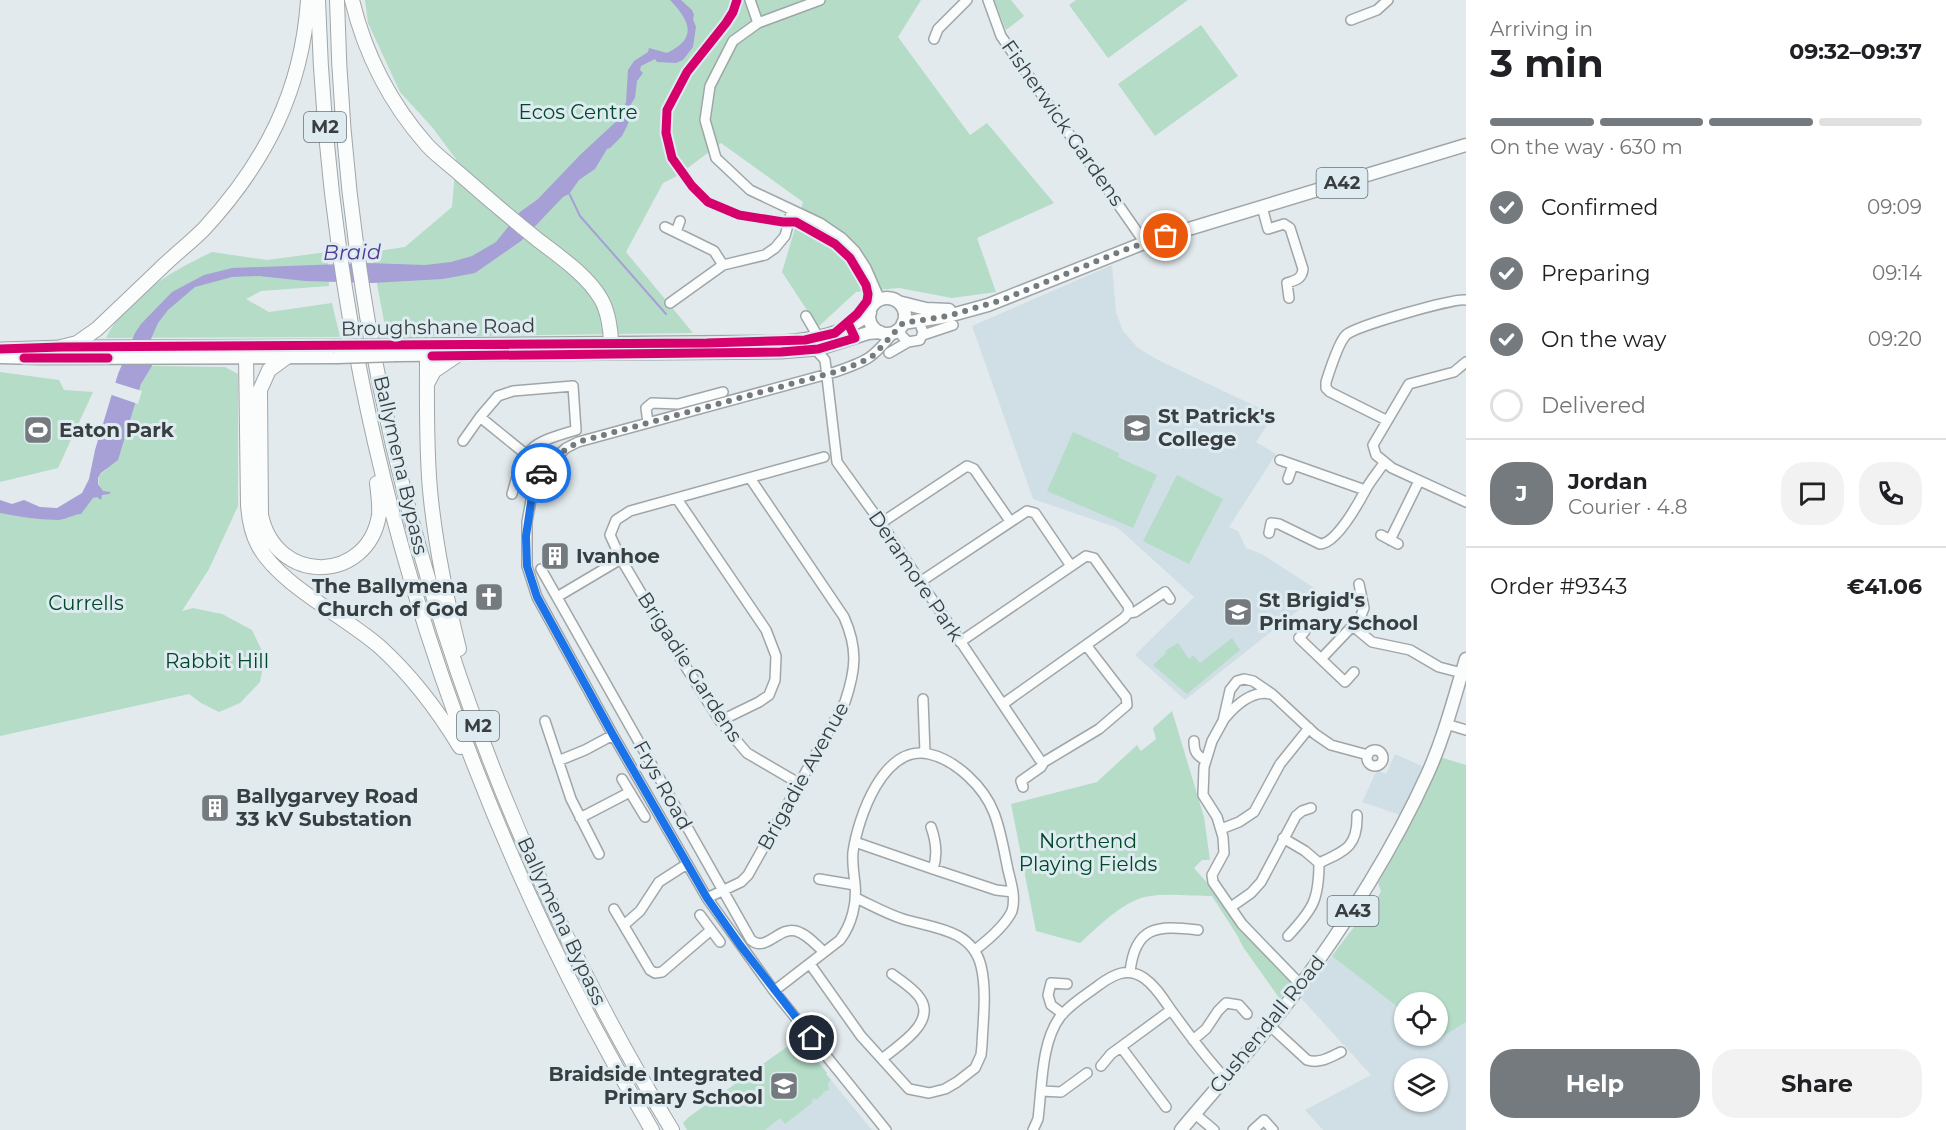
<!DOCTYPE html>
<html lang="en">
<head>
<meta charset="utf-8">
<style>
	:root { --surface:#fff; --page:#f2f2f2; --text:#202124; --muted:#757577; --line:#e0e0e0; --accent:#747a7d }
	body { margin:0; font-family:Montserrat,sans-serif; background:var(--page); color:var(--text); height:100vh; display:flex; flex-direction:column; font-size:22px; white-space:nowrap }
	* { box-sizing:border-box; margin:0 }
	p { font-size:20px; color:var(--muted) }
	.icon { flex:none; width:33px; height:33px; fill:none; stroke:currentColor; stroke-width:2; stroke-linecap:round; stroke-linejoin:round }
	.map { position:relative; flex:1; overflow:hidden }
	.sheet { display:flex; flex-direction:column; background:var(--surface); width:480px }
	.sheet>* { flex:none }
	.fabs { position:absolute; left:1394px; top:992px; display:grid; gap:12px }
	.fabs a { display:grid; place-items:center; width:54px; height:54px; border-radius:50%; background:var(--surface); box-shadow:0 2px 4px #0004; font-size:30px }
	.pin { position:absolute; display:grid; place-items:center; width:51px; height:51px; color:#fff; margin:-26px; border:3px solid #fff; border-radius:50%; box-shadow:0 2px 6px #0007 }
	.courier { position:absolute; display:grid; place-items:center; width:60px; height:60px; margin:-30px; border:4px solid #1a73e8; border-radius:50%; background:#fff; color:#222; box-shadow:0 2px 8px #0007 }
	.summary em { font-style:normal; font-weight:700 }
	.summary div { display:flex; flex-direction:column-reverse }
	.summary { display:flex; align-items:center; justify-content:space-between; height:102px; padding:0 24px }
	h1 { font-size:39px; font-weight:700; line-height:45px }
	.bar { display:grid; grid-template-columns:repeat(4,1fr); gap:9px 6px; align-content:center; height:72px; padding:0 24px }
	.bar i { height:8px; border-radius:4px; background:var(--line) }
	.bar .selected { background:var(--accent) }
	.bar p { grid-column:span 4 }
	.line { display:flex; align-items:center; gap:15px; padding:0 24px; border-top:2px solid var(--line) }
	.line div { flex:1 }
	.round { display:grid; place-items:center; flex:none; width:63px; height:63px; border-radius:24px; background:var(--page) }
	ol { padding:0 24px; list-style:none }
	li { display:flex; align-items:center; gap:18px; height:66px }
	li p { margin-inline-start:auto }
	li .icon { padding:6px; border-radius:50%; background:var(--accent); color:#fff; stroke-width:4 }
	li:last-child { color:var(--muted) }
	li i { width:33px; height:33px; border:3px solid var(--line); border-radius:50% }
	.action { display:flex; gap:12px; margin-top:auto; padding:12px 24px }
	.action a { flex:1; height:69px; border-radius:24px; background:var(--accent); color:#fff; font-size:24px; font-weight:700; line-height:69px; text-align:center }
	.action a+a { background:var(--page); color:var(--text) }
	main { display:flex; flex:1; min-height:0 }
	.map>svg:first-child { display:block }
	.built { fill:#d0dfe5; fill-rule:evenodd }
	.green { fill:#b5dcc7 }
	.water { fill:#a7a0d7 }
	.pier { fill:#e2eaed }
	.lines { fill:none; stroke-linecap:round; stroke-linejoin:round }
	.stream { stroke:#a7a0d7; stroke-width:2 }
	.minor-casing { stroke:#a0a6a8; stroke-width:12 }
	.major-casing { stroke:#a0a6a8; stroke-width:15 }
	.highway-casing { stroke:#a0a6a8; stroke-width:16 }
	.minor { stroke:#fbfcfc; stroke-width:9 }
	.major { stroke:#fbfcfc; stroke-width:12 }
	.highway { stroke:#fbfcfc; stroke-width:14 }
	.major-bridge-casing { stroke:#a0a6a8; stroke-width:15; stroke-linecap:butt }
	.major-bridge { stroke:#fbfcfc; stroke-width:12 }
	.cycleway-casing { stroke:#deecf1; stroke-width:13 }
	.cycleway { stroke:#d6006c; stroke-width:9 }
	.done { stroke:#747a7d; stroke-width:6; stroke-dasharray:0 10.8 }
	.route { stroke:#1a73e8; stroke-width:8 }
	.labels { text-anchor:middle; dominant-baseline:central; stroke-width:6; stroke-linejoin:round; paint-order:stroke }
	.shield { fill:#deecf1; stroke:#6a7275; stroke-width:1.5 }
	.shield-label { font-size:18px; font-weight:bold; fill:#393e40 }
	.park-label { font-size:20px; fill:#004827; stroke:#deecf1 }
	.street-label { font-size:20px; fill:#393e40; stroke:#deecf1 }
	.poi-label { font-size:20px; font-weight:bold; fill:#393e40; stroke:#deecf1; text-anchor:start }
	.water-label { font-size:21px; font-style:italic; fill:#503893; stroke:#deecf1 }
</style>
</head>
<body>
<main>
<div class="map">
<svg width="1466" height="1130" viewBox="0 0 1466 1130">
	<rect width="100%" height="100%" fill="#e2eaed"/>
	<path class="built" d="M1112,265L1116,312L1123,331L1138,348L1158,360L1274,415L1256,442L1276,454L1229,527L1238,531L1246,548L1262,554L1316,589L1315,597L1185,700L1135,655L1194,597L1118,528L1033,499L972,326Z
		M1395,754L1424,767L1400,815L1362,802L1377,770L1386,774Z
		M1332,956L1404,1012V1035H1434L1439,1039L1466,1022V1130H1323L1305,1110L1371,1075L1300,997ZM1404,1068H1437V1101H1404Z
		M798,1039L812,1053L827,1073L826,1074L872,1130H687L683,1123L689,1117Z"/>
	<path class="green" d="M365,0H921L898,37L970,135L987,123L1054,203L977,238L996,292L952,298L899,288L856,292L818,327L782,272L803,202L721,143L677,176L663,183L626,252L693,333L387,337L371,252L405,247L452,207L456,159L432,127L400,92L368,23Z
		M994,0H1011L1024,16L1006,30Z
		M1076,0H1188L1108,58L1069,5Z
		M1201,25L1238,76L1155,136L1118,84Z
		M212,252L267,260L327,252L329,286L261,291L246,299L269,312L332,303L340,337L106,338C126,297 172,271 212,252Z
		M152,366L225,367L238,374V506L209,569L182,611L193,608L222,614L252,630L265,657L260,682L240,703L219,712L201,703L189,694L0,736V513C20,517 39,520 59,520C67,520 73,514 81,513L93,498L102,495L103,492C97,483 96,476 106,470L130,416L141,384Z
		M0,372L59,380L64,390L93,392L58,468L0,482Z
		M1073,432L1119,453L1118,457L1157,475L1133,528L1047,491Z
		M1177,475L1223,499L1189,564L1143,541Z
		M1232,638L1240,650L1187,694L1153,665L1166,653L1165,651L1178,643L1189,659L1193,655L1200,663Z
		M1172,711L1204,817L1210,860H1202L1194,868L1218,895L1234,922L1292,983L1280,999L1243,947L1237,935L1212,896C1191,896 1160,892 1141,898C1118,906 1098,927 1080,943L1036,931L1011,804L1097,782L1137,745L1141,751L1156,739L1153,728Z
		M1440,757L1466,765V1022L1439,1039L1434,1035H1437V1002H1404V1012L1332,956L1354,927L1368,902C1375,898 1378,899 1381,891L1378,883L1399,847Z
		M798,1039L827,1073L826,1074L831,1080L828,1083L829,1090L823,1092V1094L816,1100L813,1098L812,1103L785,1124L780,1118L765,1130H687L683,1123L689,1117Z"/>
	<path class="water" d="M670,0H681L692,10L694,15L693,19L696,27L693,47L683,60L676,63L657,62L655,59L641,66L640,70L643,73L637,81L635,98L631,104L628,124L622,136L610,148L607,149L595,169L579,180L569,194L563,197L521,241L475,273L443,279L372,283L305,281L259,276L232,277L195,287L168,310L158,323L151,339L150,350L152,366L141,384L118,460L101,473L98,478V484L103,491L111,492L109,494L102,495L101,500L97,497L93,498L81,514C73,514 67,520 58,520C39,520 20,517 0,513V500L12,504L24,500L40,507L57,508L82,493L89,479L95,450L118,374L135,333L141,324L172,292L204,275L232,268L368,263L425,265L451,262L472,256L496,242L520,212L538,199L580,155L621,117L626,102L628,70L634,61L648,52L649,48L667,53C698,38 690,21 670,0Z"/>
	<path class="pier" d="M113,382L142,391L138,404L109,394Z"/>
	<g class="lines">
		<path class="stream" d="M569,193L580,216L666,314"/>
		<g class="minor-casing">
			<path id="minor" d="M750,0L758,23
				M820,0L758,23L733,41L710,86L705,120L716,158L750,190L820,223L842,238L855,251L866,268L880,300
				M988,0L1001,36L1145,243
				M1351,20L1377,10L1388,0
				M934,39L938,29L967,0
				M1262,207L1268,229L1284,224L1290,228L1303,269C1302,279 1296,280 1287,283L1289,298
				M665,227L714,251L723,265
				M676,232L680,221
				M670,303L723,265L765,255L775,248L785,236L792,210
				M806,316L820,340
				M899,329L902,336L908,342L920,340L923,332L918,319
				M923,335L953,325
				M815,349L825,360L837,462L881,523L1040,760L1044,762
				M889,353L908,342
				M1466,362L1454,372L1409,384L1373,445L1376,455L1392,468L1466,502
				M480,417L498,396L513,391L573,386L576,430C529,444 525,446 512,494
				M1386,420L1330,392L1326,388V382C1330,370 1338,343 1346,335C1356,326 1453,298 1466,300
				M648,423L646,408L652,403L678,404L723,392
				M463,441L480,417L544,469
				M1280,460L1365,490
				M1288,479L1293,465
				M677,499L766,630L776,656L775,680L769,695L759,702L720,721
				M881,523L967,466L974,469L1010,521
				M1269,533L1271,523L1279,524L1320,544C1336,544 1358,504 1365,491C1370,481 1378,472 1384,463
				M1381,535L1398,544
				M1390,540L1419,481
				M541,569L751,940C766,953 779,926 796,931C807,934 816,945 824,952
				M920,582L1027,511L1035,513L1071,566
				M557,597L621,559
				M1128,613L1135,612L1165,592L1170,599
				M1354,627L1372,642L1410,650L1439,667L1462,673
				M1305,631L1299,638L1345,682L1354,672
				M960,642L1086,556L1094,558L1128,606L1129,612L1124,618L1003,704
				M1321,659L1360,618L1364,608L1359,584
				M923,699L925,753
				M1224,719C1235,706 1252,690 1270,694
				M545,721L571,799L599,854
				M1446,724L1466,730
				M1194,741C1194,751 1196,755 1205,760
				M1367 758a8 8 0 1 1 16 0a8 8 0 1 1-16 0Z
				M558,761L585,750L613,735
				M622,779L645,817
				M800,784L747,753L720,721L672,645L621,559L610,535L616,520L630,511L824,457
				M1023,787L1021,781L1041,767L1044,762L1099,729L1127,705L1126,697L1086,645
				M580,818L630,792
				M931,827C936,841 938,855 933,869L996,890L1013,892
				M1221,829L1239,822L1254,812L1280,764L1309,728
				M1283,838L1305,851L1319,863C1319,900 1313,909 1288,936
				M855,842L933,869
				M1319,863C1345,851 1358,847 1357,815
				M819,879L855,885
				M707,898L741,882L748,875L845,702C856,669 858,649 844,617L750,478
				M1231,907L1251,893L1261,882L1296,816L1302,811L1311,808
				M614,909L650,970L655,973L662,972L711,930
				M700,915L720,942
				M624,925L640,911L659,882L687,864
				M810,964L861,1036L909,1089L929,1093L945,1089L957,1082L975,1068L981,1055L982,1045C983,1020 987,991 981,966C972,929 933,928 903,919C887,914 871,905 856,898
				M1130,972C1135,926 1157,925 1198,930
				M1301,985L1242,924L1213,882L1212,875L1224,853L1223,837L1217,817L1203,795L1204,767L1212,741L1223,721L1230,690L1237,681L1244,679L1253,681L1272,694L1315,734L1331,745L1368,755
				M774,991L840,940C852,924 857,903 855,884C854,874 852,863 853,852C858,818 883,744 929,754C956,760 984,787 994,813C1001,831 1004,851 1008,870C1011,882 1016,898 1012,911C1005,926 988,940 975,950
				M1063,1014L1051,1005L1048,995L1051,983L1067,984
				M1269,1025L1307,1060C1320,1064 1330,1057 1341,1052
				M1193,1040L1206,1029L1218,1011L1226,1003L1239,1005L1247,1014
				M1121,1047L1166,1107
				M882,1059C897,1046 937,1023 920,998C913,988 901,981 892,974
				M1101,1066L1111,1054L1171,1010
				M1041,1091L1061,1092L1087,1073
				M1195,1114L1214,1130
				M886,1130L774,991L707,898L613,735L537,597L527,566V522L533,489L548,464L566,448L578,442L835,372C867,361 872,359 894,332
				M1033,1130L1038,1119C1042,1088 1041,1042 1060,1017C1070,1004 1086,995 1099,985C1114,974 1128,967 1144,978C1157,987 1165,1002 1174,1014C1190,1036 1206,1058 1225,1078
				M1253,1130L1264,1120L1273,1130"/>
		</g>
		<g class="major-casing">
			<path id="major" d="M869 316a18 18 0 1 1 36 0a18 18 0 1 1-36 0Z
				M898,302L926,309L949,310
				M903,323L948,316L988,305L1149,241L1466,145
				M395,345L780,342C814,339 843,335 870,313
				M1,349L61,347L333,346
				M397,355L781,352L818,349L868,333L880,332
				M0,357L42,358L337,357
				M1181,1130C1218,1086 1257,1043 1292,997C1344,927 1391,854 1427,775C1444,738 1454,698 1466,659"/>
		</g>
		<g class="highway-casing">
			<path id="highway" d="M318,0C330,402 448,785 652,1130
				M337,0C345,397 467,792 672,1130
				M352,0C365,54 390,103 427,145C437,156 450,165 461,175C486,197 512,219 538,240C560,257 587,275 601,299C608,311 611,330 611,344
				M61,347L77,343L97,329C118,309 139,289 160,269C174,255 190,243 204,229C265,163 302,91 308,0
				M246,356L248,505C249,519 251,532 258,545C279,585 345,616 380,647C413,677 437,709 460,747
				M288,356L269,370L260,390L261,515C276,586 368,583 379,515C380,505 378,493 377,483
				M427,356C427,400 426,445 430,490C435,543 446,597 459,649
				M427,384L434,371L456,356"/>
		</g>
		<use href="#minor" class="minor"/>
		<use href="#major" class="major"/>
		<use href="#highway" class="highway"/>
		<g class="major-bridge-casing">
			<path id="major-bridge" d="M333,346L395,345
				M337,357L397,355"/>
		</g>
		<use href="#major-bridge" class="major-bridge"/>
		<g class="cycleway-casing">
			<path id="cycleway" d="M0,349L61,347L707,343L805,340L835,333L857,314L867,301L868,294L866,285L850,258L835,244L796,222H783L739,215L708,202L692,186L672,158L666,133L667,110L687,72L726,23L733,12L737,0
				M432,356L781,352L818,349L855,338L848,323
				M24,358H108"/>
		</g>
		<use href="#cycleway" class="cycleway"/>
	</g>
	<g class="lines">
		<path class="done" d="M541,473L556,456L578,442L835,372L860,363L874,355L903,323L948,316L1002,300L1124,250L1166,236"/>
		<path class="route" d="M541,473L533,489L526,536L527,566L537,597L613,735L707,898L740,945L812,1038"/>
	</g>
	<defs>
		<g id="school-square" transform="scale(1.5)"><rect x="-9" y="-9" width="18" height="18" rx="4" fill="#747a7d" stroke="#deecf1"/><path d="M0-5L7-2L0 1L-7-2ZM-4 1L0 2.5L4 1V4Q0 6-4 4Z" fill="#fff"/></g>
		<g id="stadium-square" transform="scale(1.5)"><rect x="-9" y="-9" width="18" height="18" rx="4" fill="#747a7d" stroke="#deecf1"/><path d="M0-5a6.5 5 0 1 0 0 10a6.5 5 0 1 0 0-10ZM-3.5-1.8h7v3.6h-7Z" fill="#fff"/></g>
		<g id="building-square" transform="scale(1.5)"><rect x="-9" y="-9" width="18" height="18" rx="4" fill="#747a7d" stroke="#deecf1"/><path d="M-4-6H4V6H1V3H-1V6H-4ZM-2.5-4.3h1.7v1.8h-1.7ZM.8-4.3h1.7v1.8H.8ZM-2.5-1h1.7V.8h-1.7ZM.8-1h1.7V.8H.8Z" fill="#fff"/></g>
		<g id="church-square" transform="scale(1.5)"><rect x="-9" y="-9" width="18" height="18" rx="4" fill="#747a7d" stroke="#deecf1"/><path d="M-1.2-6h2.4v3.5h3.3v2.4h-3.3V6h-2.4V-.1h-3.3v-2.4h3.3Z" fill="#fff"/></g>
	</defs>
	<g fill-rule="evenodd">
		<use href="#school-square" x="1137" y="428"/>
		<use href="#stadium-square" x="38" y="430"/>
		<use href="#building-square" x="555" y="556"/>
		<use href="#church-square" x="489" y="597"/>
		<use href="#school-square" x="1238" y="612"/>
		<use href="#building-square" x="215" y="808"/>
		<use href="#school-square" x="784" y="1086"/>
	</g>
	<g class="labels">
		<g class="shield">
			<rect x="304" y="112" width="42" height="30" rx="4.5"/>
			<rect x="1316.5" y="168" width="51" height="30" rx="4.5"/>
			<rect x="457" y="711" width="42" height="30" rx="4.5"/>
			<rect x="1327.5" y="896" width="51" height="30" rx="4.5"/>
		</g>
		<g class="shield-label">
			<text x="325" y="127">M2</text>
			<text x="1342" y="183">A42</text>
			<text x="478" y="726">M2</text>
			<text x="1353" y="911">A43</text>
		</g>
		<g class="park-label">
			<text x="578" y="112">Ecos Centre</text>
			<text x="86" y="603">Currells</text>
			<text x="217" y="661">Rabbit Hill</text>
			<text x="1088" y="841">Northend<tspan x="1088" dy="23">Playing Fields</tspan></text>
		</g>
		<g class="street-label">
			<text transform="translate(1063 123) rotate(55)">Fisherwick Gardens</text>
			<text transform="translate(438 327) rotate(-1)">Broughshane Road</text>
			<text transform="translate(401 465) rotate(77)">Ballymena Bypass</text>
			<text transform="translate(916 576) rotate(56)">Deramore Park</text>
			<text transform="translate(690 667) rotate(57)">Brigadie Gardens</text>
			<text transform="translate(803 776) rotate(-61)">Brigadie Avenue</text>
			<text transform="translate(663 785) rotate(61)">Frys Road</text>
			<text transform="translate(562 921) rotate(65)">Ballymena Bypass</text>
			<text transform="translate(1267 1024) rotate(-51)">Cushendall Road</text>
		</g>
		<g class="poi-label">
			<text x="1158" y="416">St Patrick's<tspan x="1158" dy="23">College</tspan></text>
			<text x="59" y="430">Eaton Park</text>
			<text x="576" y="556">Ivanhoe</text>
			<text x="468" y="586" text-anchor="end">The Ballymena<tspan x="468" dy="23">Church of God</tspan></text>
			<text x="1259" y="600">St Brigid's<tspan x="1259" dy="23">Primary School</tspan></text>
			<text x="236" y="796">Ballygarvey Road<tspan x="236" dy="23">33 kV Substation</tspan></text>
			<text x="763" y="1074" text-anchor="end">Braidside Integrated<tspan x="763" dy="23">Primary School</tspan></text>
		</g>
		<g class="water-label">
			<text transform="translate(352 252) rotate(-1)">Braid</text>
		</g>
	</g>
</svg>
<div class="fabs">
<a><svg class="icon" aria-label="locate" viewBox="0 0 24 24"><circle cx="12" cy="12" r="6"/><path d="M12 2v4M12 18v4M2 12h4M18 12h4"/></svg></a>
<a><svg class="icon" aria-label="layers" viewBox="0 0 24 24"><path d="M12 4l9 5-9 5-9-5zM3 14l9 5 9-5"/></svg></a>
</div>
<div class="pin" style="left:1166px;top:236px;background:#ea580c"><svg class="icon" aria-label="bag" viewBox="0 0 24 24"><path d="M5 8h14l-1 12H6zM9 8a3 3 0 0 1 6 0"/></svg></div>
<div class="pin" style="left:812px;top:1038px;background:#1f2937"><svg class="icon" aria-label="home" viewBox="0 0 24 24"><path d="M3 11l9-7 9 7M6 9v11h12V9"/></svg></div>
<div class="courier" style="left:541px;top:473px"><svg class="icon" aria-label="car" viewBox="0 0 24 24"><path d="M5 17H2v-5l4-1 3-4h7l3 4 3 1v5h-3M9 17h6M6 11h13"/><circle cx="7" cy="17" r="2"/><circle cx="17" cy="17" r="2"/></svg></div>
</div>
<section class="sheet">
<div class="summary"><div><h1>3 min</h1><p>Arriving in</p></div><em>09:32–09:37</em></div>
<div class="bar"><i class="selected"></i><i class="selected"></i><i class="selected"></i><i></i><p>On the way · 630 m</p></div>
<ol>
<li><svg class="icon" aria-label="check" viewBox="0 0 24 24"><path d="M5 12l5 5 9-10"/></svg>Confirmed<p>09:09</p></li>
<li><svg class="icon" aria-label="check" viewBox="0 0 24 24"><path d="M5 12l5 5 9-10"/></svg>Preparing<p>09:14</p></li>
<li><svg class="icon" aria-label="check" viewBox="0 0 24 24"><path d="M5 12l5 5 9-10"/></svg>On the way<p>09:20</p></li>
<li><i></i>Delivered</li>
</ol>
<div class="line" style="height:108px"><b class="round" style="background:var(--accent);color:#fff">J</b><div><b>Jordan</b><p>Courier · 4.8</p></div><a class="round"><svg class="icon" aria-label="chat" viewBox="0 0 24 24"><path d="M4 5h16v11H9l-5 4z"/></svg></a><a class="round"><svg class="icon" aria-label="phone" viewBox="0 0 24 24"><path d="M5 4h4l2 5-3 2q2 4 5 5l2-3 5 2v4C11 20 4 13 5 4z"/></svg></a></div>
<div class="line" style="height:78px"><div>Order #9343</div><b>€41.06</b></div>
<div class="action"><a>Help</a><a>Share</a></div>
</section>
</main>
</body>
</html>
